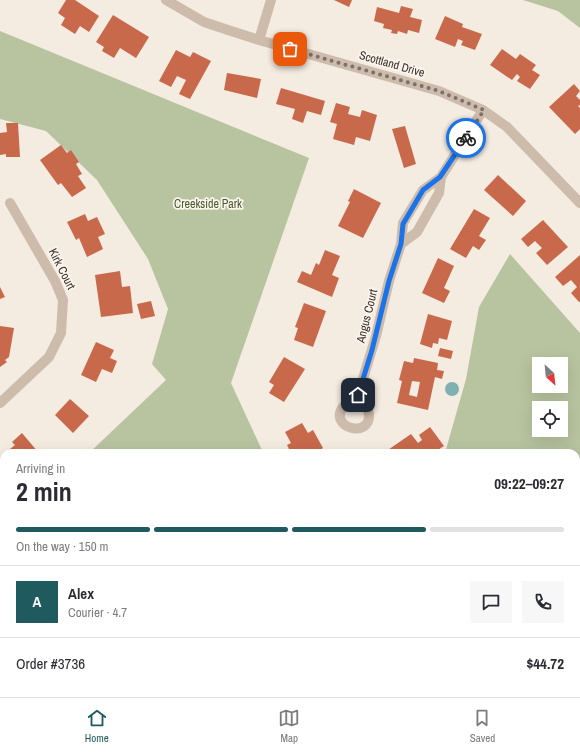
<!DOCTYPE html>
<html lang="en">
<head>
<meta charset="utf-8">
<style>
	:root { --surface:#fff; --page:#f7f7f7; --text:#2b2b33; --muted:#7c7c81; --line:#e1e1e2; --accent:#1f5a5e }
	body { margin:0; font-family:"Archivo Narrow",sans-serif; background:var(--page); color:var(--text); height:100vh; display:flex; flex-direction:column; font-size:15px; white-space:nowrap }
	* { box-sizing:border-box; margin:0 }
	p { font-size:13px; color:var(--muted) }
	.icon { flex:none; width:22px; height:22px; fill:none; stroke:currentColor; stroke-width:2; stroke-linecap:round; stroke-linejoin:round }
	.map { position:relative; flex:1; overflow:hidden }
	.sheet { position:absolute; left:0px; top:449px; width:580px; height:248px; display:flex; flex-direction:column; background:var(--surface); border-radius:12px 12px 0 0; box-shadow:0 4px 16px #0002 }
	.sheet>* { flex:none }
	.needle { width:26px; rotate:153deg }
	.fabs { position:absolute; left:532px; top:357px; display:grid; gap:8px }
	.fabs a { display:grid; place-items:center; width:36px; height:36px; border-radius:0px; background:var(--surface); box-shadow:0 4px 16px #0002; font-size:20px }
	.pin { position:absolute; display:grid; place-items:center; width:34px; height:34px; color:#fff; margin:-17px; border-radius:8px; box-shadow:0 2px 6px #0006 }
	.courier { position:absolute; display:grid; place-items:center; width:40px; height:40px; margin:-20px; border:3px solid #1a73e8; border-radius:50%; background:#fff; color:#222; box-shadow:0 1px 5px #0007 }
	.headline em { font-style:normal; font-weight:700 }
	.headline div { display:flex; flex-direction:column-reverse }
	.headline { display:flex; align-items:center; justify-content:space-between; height:68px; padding:0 16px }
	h1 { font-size:26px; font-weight:700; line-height:30px }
	.bar { display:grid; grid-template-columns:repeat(4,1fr); gap:6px 4px; align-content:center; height:48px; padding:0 16px }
	.bar i { height:5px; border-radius:3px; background:var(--line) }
	.bar .active { background:var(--accent) }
	.bar p { grid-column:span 4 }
	.line { display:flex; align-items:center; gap:10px; padding:0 16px; border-top:1px solid var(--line) }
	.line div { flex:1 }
	.round { display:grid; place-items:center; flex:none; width:42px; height:42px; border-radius:0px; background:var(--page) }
	.dock { display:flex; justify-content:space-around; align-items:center; height:56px; border-top:1px solid var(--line); background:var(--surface); font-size:11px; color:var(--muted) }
	.dock a { display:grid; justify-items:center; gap:2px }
	.dock .active { color:var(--accent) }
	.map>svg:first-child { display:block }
	.green { fill:#b8c4a0; fill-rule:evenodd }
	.water { fill:#7fb0b2 }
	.building { fill:#c8694b; fill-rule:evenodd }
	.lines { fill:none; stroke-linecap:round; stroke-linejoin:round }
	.path { stroke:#b9a596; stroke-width:2; stroke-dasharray:2 2; stroke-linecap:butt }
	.lane { stroke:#cdbbac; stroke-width:7 }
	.street { stroke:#cdbbac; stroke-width:10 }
	.done { stroke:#7c716b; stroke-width:4; stroke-dasharray:0 7.2 }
	.route { stroke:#1a73e8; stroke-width:5 }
	.labels { text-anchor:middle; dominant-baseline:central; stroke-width:3.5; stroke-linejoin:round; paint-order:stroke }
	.street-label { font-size:12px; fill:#3b302b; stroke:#fbf5ee }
	.park-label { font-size:12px; fill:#4a5a2e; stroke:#fbf5ee }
</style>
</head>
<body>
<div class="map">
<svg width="580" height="697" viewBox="0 0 580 697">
	<rect width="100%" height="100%" fill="#f4ebe1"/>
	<path class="green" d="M523,0H580V28L558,11Z
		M0,31L309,158L231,383L261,448L266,453H89L166,380L152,364L168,309L148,259L97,180L46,131L0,119Z
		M510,254L580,333V615H576V453H445L466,379L479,307ZM539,364H561V386H539ZM539,408H561V430H539Z
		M215,693H370L369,697H210Z"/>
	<path class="water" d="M445 389a7 7 0 1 1 14 0a7 7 0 1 1-14 0Z
		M283,693H315L319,697H287Z"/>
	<path class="building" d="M66,0H75L99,16L89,32L80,26L75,34L61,25L65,18L58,13Z
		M334,0H352L349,7Z
		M401,6L413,9L410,17L422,20L419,33L408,30L407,34L398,31L397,34L391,33L392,30L383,28L384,24L374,21L377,7L399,13Z
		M113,15L149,37L136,58L120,48L114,58L102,51L104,47L96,42Z
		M445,16L463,24L462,27L482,34L475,50L461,45L463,41L458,39L455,47L435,39Z
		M502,49L516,59L520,54L536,65L532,70L540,75L530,89L517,81L520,77L517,74L512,80L490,65Z
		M176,50L190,57L193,52L211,61L190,99L179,94L186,80L177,76L171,87L159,81Z
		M227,73L261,79L257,98L224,90Z
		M574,84L580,91L576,96L580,100V105L578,106L580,108V129L575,134L549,107Z
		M281,88L325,101L321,115L307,111L303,123L292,119L295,109L276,104Z
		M336,103L350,107L348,114L360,117L362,110L377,115L370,141L356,137L354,145L333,139L337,124L330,122Z
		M6,123H18L20,157H6V154L0,155V133L7,132Z
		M405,126L416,164L404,168L392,129Z
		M61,145L67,153L71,150L79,162L76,164L82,174L78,176L86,188L72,197L61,183L58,185L40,160Z
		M498,175L526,201L513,216L484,190Z
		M354,189L381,203L363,238L338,226L350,202L348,201Z
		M474,209L490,218L479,236L486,240L479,250L473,246L466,258L450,249Z
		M85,214L88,221L97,217L105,234L98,237L103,249L87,257L79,238L76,240L67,222Z
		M543,220L568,247L547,265L536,253L542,248L535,241L528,247L521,239Z
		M325,250L340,256L332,275L339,278L332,297L297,282L302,271L311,275L316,263L319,265Z
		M580,255V302H579L571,293L577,287L571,280L563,286L555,277Z
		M438,258L454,266L444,288L450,291L444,303L422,293Z
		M120,271L122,287L130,286L133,313L101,317L95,275Z
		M0,287L5,297L0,299Z
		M151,301L155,316L141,319L137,304Z
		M304,303L326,311L313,347L294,340L298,328L295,327Z
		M428,314L452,321L447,340L439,338L438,344L433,343L432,348L420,344Z
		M0,326L14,328L9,357L5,360L7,362L0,367Z
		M96,342L114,350L110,358L117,361L112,373L102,369L96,382L81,375Z
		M440,348L453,351L451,359L438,356Z
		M284,357L305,369L284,402L269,393L274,385L269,382Z
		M414,358L438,363L437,370L444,371L442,379L435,377L428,410L397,403L402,381L399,380L404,361L413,363ZM412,381L420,382L417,397L409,395Z
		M70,399L89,416L73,433L55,415Z
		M302,423L308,433L313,430L323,448L319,451L321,453H291L287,445L291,443L285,432Z
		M430,427L444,446L433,453H426L424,449L419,453L385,452L411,434L418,443L422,440L419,435Z
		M22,433L38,452L36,453H5L15,445L12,442Z
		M1,522L4,525V554L0,550Z
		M576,631H580V648H576Z
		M15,693H22L25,697H10Z
		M388,693H406L404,697H385Z"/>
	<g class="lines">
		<path class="path" d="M576,545L580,547"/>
		<path class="lane" d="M110,697L113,693
			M143,697L147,693"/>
		<path class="street" d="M166,0L204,22L228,30L259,40L439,91L483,110L507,127L580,203
			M259,40L271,0
			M401,244L417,232L439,193L441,177
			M358,395L376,336L389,281L401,244L403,223L423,190L441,177L483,110
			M358,395C362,401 368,407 369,414C371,439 328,428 343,407C347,402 353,399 358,395Z
			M0,403L49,357L61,333L63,300L55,281L10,203
			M0,601L4,606
			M0,661L4,658
			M576,690H580
			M85,693L88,697
			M543,697L562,693"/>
	</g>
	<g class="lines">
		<path class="done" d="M290,49L439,91L484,110L466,138"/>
		<path class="route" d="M358,395L372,350L389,281L401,244L403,224L423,190L440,177L466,138"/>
	</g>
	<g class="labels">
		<g class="street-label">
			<text transform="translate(392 64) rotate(16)">Scottland Drive</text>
			<text transform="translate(62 269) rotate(63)">Kirk Court</text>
			<text transform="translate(367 316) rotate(-76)">Angus Court</text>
		</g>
		<g class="park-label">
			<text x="208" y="204">Creekside Park</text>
		</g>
	</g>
</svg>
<div class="fabs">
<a><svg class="needle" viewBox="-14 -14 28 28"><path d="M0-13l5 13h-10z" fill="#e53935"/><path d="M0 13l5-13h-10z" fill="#7c7c81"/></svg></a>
<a><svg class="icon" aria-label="locate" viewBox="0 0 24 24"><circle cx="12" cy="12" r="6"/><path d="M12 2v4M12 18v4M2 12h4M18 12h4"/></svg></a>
</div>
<div class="pin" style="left:290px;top:49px;background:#ea580c"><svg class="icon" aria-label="bag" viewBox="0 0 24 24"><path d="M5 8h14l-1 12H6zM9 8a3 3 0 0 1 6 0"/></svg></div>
<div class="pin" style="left:358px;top:395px;background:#1f2937"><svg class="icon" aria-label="home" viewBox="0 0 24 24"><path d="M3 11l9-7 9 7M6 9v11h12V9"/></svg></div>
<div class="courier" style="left:466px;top:138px"><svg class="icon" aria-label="bike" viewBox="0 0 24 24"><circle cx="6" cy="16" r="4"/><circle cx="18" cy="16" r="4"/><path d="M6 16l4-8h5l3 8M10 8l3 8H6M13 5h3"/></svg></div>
<section class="sheet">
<div class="headline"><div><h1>2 min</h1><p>Arriving in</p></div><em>09:22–09:27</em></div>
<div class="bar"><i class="active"></i><i class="active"></i><i class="active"></i><i></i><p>On the way · 150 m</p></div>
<div class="line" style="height:72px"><b class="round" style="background:var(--accent);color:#fff">A</b><div><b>Alex</b><p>Courier · 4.7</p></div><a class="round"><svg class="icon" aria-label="chat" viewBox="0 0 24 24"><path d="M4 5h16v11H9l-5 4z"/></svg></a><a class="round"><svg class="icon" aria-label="phone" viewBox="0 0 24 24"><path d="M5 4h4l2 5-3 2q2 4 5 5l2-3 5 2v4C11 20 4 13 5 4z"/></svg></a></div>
<div class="line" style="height:52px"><div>Order #3736</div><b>$44.72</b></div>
</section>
</div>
<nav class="dock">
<a class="active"><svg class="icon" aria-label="home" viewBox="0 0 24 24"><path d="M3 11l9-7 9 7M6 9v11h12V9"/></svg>Home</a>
<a><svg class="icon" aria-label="map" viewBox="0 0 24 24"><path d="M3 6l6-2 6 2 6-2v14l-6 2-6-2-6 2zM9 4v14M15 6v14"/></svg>Map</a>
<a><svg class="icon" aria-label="saved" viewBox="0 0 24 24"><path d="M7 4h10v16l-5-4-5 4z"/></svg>Saved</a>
</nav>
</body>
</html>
